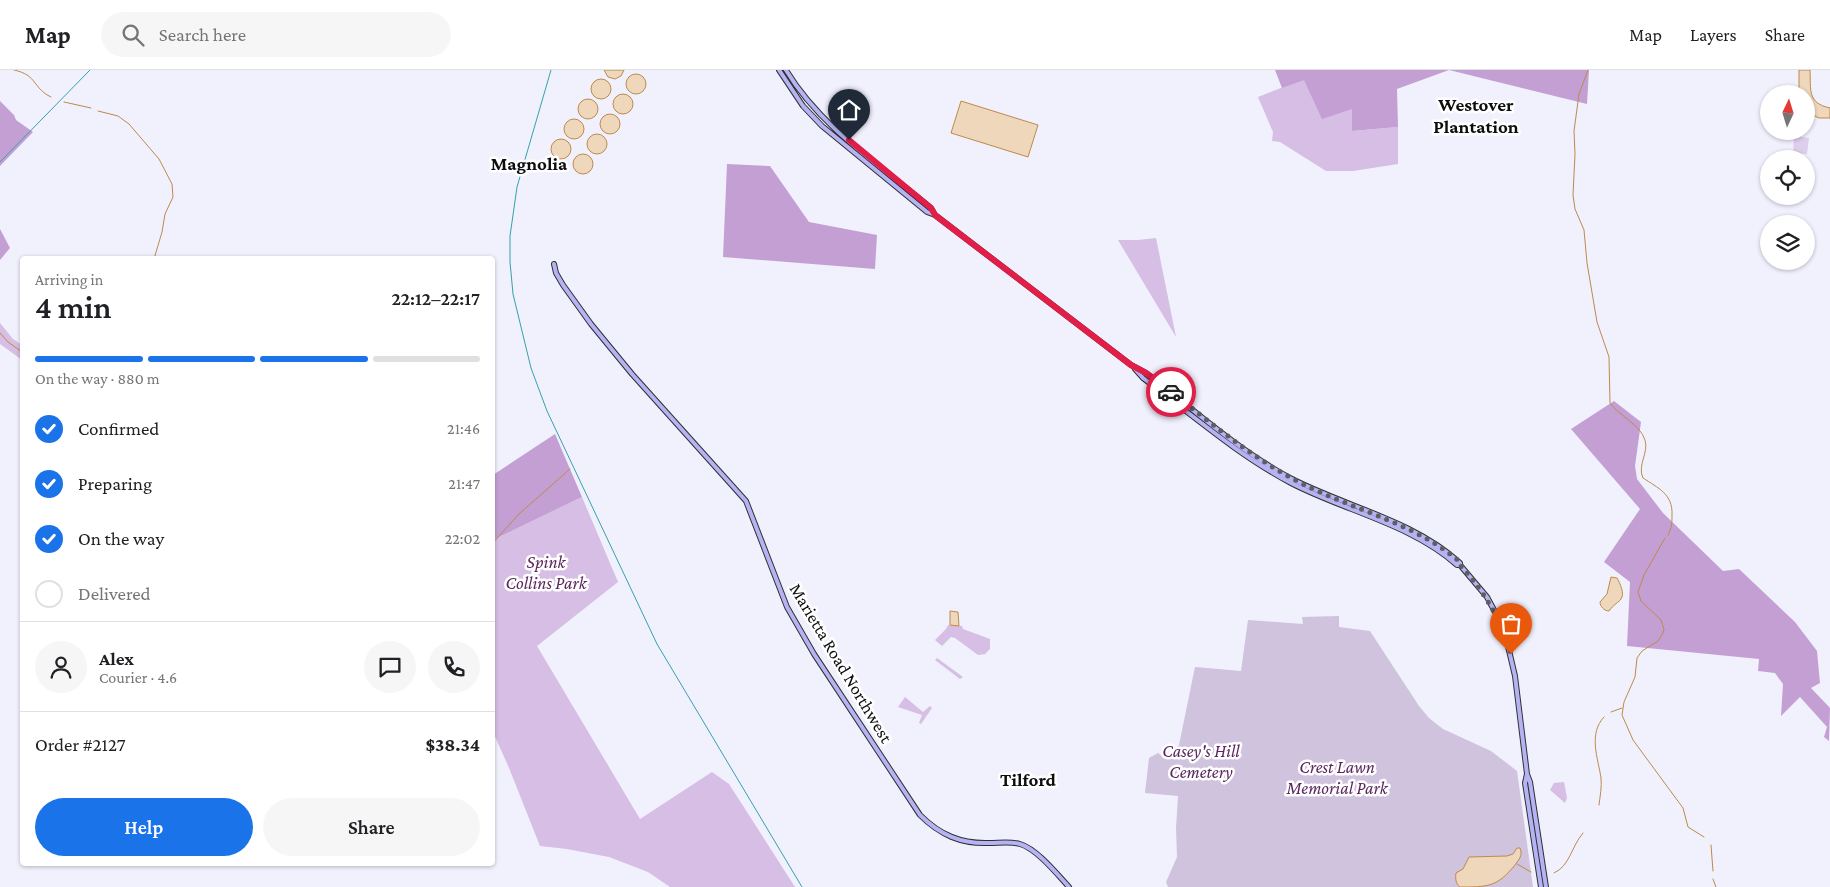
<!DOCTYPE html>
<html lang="en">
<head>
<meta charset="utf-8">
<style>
	:root { --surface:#fff; --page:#f6f6f6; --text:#202124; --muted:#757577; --line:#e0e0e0; --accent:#1a73e8 }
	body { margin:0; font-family:"Crimson Pro",serif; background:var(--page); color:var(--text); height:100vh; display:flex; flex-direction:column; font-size:19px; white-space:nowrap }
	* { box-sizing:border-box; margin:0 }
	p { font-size:16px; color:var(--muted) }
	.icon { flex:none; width:28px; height:28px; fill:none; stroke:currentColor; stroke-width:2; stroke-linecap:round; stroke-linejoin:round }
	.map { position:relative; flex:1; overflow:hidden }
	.side { position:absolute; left:20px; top:186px; width:475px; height:610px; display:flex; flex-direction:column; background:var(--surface); border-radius:5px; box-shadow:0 1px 4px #0004 }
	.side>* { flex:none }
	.needle { width:32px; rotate:4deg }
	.controls { position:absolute; left:1760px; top:15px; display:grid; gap:10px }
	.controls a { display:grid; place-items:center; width:55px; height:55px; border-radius:50%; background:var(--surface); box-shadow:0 1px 4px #0004; font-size:25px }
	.pin { position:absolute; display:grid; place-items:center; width:42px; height:42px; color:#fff; margin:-51px -21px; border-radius:50% 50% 50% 0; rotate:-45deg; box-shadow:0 0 5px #0007 }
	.pin .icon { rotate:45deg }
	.courier { position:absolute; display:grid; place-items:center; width:50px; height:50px; margin:-25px; border:4px solid #e11d48; border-radius:50%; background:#fff; color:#222; box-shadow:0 1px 6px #0007 }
	.summary em { font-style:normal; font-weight:600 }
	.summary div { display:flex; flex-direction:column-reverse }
	.summary { display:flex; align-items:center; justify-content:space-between; height:85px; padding:0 15px }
	h1 { font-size:32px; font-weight:600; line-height:38px }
	.bar { display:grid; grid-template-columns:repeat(4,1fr); gap:8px 5px; align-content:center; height:60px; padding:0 15px }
	.bar i { height:6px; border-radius:4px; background:var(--line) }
	.bar .current { background:var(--accent) }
	.bar p { grid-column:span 4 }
	.line { display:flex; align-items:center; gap:12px; padding:0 15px; border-top:1px solid var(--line) }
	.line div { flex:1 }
	.round { display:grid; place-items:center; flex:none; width:52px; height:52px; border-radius:26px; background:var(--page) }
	ol { padding:0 15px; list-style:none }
	li { display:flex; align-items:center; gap:15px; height:55px }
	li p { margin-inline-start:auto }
	li .icon { padding:5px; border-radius:50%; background:var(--accent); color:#fff; stroke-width:4 }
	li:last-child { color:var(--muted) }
	li i { width:28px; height:28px; border:2px solid var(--line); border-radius:50% }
	.primary-button { display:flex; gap:10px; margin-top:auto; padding:10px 15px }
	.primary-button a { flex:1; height:58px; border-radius:30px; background:var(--accent); color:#fff; font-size:20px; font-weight:600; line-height:58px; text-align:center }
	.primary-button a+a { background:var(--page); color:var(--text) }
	header { display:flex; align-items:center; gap:30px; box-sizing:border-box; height:70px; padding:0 25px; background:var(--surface); border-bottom:1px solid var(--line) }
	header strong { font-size:24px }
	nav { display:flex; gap:28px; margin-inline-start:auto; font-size:18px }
	.search { width:350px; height:45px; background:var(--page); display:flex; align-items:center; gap:12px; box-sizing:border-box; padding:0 18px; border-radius:28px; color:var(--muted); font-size:19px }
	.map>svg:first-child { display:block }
	.green { fill:#d6bee4 }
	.forest { fill:#c49fd3 }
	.cemetery { fill:#d0c3dd }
	.pitch { fill:#ddceec }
	.water { fill:#efd7bb; stroke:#bd8a4b }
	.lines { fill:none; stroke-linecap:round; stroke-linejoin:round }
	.stream { stroke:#bd8a4b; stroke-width:1 }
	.secondary-casing { stroke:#303030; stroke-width:6 }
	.secondary { stroke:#b6b3f5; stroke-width:4 }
	.rail { stroke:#36a0ad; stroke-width:1 }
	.done { stroke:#5d5d62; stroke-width:5; stroke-dasharray:0 9 }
	.route { stroke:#e11d48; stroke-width:6 }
	.labels { text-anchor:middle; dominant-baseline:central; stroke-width:5; stroke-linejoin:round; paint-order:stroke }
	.park-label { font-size:18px; font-style:italic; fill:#5b265e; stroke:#fff }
	.street-label { font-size:18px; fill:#0e0e0e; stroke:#fff }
	.neighbourhood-label { font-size:19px; font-weight:bold; fill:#0e0e0e; stroke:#fff }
</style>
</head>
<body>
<header>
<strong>Map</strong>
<div class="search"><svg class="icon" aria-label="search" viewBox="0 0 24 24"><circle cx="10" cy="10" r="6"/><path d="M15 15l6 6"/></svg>Search here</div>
<nav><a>Map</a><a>Layers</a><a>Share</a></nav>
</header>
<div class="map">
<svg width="1830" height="817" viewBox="0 0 1830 817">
	<rect width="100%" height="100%" fill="#f0f1fd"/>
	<path class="green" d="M1304,9L1352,38V61L1398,57V94L1353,101H1326L1280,72L1272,71L1273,62L1258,27Z
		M1156,168L1176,267L1118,170H1138Z
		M0,253L13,269L22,275V290L0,274Z
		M582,427L618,512L537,576L640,749L712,702L729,714L795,817H670L648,802L609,787L567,779L540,776L509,698L493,662V470Z
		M948,555L962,556L963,559L990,569V579L985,584L978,585L955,568L951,567L942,576L935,570L946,559Z
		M937,588L963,607L960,609L935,590Z
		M905,627L923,642L930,636L932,638L921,654L919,653L922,645L898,637Z
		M1564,712L1567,728L1565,733L1550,720L1554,713Z"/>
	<path class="forest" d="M1275,0H1449L1397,19L1398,57L1352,61V39L1322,49L1304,10L1282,18Z
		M1449,0H1589L1587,34Z
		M0,31L14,45L16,50L33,62L0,96Z
		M727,94L770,96L809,152L877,165L875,199L723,187Z
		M0,159L10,178L0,190Z
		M1614,331L1641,352L1635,396L1637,409L1663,443L1723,501L1739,499L1795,552L1817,581L1820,613L1811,618L1830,638L1829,671L1824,667L1827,657L1800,627L1781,646L1783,614L1775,603L1758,601L1759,589L1627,576L1630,512L1604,492L1640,439L1571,359Z
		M555,364L582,427L495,469L492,454L493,405Z"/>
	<path class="cemetery" d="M1339,546V557L1370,561L1419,636L1429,648L1443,659L1491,681L1517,701L1533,817H1168L1166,812L1177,787L1176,758L1178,726L1145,723L1149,688L1158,683L1166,689L1179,675L1195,597L1241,601L1248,550L1303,554L1302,547Z"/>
	<path class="pitch" d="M1794,66L1809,68L1807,84L1793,83Z"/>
	<path class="water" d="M604,0H624L621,6L615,9L608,7Z
		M1799,0H1810C1811,20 1807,33 1830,38V48H1819L1806,42V24H1799Z
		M626 14a10 10 0 1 1 20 0a10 10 0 1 1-20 0Z
		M591 19a10 10 0 1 1 20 0a10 10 0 1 1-20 0Z
		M613 34a10 10 0 1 1 20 0a10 10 0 1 1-20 0Z
		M578 39a10 10 0 1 1 20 0a10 10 0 1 1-20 0Z
		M961,31L1038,55L1028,87L951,63Z
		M600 54a10 10 0 1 1 20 0a10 10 0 1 1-20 0Z
		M564 59a10 10 0 1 1 20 0a10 10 0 1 1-20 0Z
		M587 74a10 10 0 1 1 20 0a10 10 0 1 1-20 0Z
		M551 79a10 10 0 1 1 20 0a10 10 0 1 1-20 0Z
		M573 94a10 10 0 1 1 20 0a10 10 0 1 1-20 0Z
		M1611,507L1617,508C1620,513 1625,524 1621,529C1619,532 1613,535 1609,541C1604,541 1600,536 1600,532L1607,524Z
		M950,541L958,542L959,556L950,555Z
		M1517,778H1520C1523,786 1519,789 1515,795C1497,817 1488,817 1460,817C1456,814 1455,809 1456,803L1463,799L1469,787L1507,786L1513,784Z"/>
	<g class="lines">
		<path class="stream" d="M14,0C38,5 32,18 51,27
			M1588,0L1579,24L1574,61L1575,84L1573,125L1575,139L1584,160L1587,193L1597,252L1609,287L1610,333C1619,346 1640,354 1645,370C1649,383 1637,395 1643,408C1658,418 1673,424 1672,445C1672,452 1672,458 1668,465
			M64,32L91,38
			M98,41L118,46L129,54L159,89L172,114L173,127L165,144L162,162L154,189
			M0,263L8,272L22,282
			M1665,468L1644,505L1638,522L1641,531L1661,550L1664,559L1663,563L1658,571L1642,581L1637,588L1635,607L1624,632L1622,645L1633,670L1683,738L1688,757L1704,767
			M492,474L519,444L570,399
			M1611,642L1622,638
			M1599,735C1600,727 1602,716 1601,708C1598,688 1588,664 1604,647
			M1711,775L1713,801
			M1517,794L1531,802
			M1554,803C1570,796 1571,777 1583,763
			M1713,809L1716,817"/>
		<g class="secondary-casing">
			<path id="secondary" d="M779,0L803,36L822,56L927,142L935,145
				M786,0C820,57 881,96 931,138L935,145L1131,295L1146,303C1193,339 1238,380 1290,408C1346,437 1413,450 1460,493V495L1487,527L1501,553L1507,572L1515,606L1527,704L1530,712L1546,817
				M554,194L556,203L563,215L591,254L632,304L746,431L787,537L814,584L920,745C940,765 961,774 989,773C999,773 1010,771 1020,774C1037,779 1057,804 1069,817
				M1135,299L1143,308C1191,344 1238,385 1291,413C1345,441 1411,454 1457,495H1460
				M1527,704L1525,713L1541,817"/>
		</g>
		<use href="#secondary" class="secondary"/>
		<path class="rail" d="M551,0L517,117L510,166V192L513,224L531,298L547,341L657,574L802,817
			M0,92L90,0"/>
	</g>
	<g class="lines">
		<path class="done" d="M1171,322C1213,354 1253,389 1301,413C1353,440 1415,453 1460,492V495C1484,522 1501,548 1511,584"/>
		<path class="route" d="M849,70L931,138L935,145L948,155L1131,295L1146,303L1171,322"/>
	</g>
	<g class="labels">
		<g class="park-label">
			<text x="546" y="492">Spink<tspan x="546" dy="21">Collins Park</tspan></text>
			<text x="1201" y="681">Casey's Hill<tspan x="1201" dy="21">Cemetery</tspan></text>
			<text x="1337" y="697">Crest Lawn<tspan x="1337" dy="21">Memorial Park</tspan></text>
		</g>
		<g class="street-label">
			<text transform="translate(841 593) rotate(59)">Marietta Road Northwest</text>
		</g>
		<g class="neighbourhood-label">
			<text x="1476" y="34">Westover<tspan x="1476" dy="22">Plantation</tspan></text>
			<text x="529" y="93">Magnolia</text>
			<text x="1028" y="709">Tilford</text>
		</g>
	</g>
</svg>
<div class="controls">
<a><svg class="needle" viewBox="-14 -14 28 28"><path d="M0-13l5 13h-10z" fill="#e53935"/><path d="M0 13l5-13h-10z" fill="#757577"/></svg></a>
<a><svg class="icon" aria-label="locate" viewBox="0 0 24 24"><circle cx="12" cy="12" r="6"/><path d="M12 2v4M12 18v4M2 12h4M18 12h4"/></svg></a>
<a><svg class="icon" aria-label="layers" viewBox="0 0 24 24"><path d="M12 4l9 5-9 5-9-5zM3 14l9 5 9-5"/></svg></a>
</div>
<div class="pin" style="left:1511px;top:584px;background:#ea580c"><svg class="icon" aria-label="bag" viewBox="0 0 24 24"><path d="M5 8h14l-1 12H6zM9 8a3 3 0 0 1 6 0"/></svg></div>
<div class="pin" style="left:849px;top:70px;background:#1f2937"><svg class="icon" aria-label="home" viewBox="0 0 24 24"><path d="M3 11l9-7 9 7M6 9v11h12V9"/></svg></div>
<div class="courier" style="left:1171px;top:322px"><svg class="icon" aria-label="car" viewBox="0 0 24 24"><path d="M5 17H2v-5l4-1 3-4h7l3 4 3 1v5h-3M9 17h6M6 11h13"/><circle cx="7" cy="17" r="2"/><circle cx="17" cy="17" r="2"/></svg></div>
<section class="side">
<div class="summary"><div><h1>4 min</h1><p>Arriving in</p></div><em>22:12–22:17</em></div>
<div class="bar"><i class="current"></i><i class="current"></i><i class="current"></i><i></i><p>On the way · 880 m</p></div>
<ol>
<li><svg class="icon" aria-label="check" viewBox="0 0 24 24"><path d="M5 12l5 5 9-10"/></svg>Confirmed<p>21:46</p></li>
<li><svg class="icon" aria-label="check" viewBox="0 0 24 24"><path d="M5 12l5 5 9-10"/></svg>Preparing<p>21:47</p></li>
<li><svg class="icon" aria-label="check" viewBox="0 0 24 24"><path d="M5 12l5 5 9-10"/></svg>On the way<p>22:02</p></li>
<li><i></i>Delivered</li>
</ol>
<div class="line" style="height:90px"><a class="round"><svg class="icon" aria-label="person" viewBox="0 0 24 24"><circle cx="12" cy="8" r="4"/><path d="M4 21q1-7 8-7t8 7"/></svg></a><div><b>Alex</b><p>Courier · 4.6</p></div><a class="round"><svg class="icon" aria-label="chat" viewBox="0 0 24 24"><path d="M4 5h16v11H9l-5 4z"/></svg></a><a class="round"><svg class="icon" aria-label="phone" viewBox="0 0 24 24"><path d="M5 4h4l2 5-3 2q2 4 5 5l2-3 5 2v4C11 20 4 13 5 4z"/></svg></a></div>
<div class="line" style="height:65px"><div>Order #2127</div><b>$38.34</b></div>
<div class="primary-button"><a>Help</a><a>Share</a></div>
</section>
</div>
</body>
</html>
